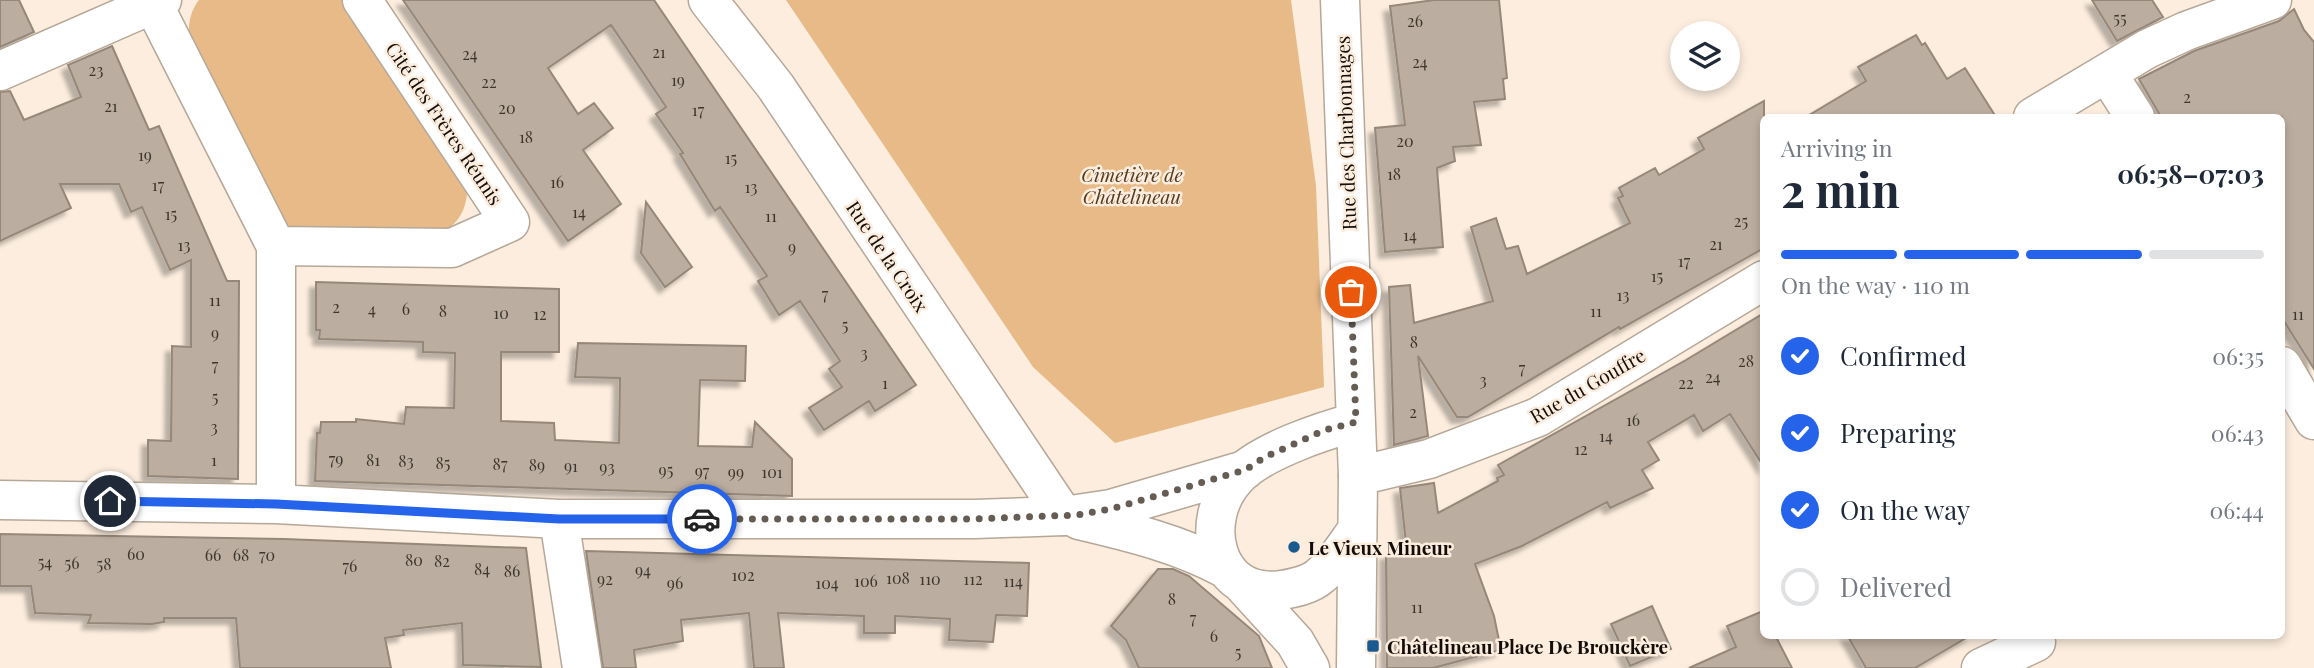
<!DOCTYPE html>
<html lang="en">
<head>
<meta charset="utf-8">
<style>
	:root { --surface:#fff; --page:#f6f6f7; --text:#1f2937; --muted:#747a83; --line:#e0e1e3; --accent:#2563eb }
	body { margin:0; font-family:"Playfair Display",serif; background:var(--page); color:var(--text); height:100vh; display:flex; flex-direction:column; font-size:26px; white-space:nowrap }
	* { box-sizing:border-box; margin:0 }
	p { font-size:23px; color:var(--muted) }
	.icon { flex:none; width:38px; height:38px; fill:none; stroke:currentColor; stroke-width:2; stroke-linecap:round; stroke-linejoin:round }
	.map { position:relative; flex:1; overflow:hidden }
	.side { position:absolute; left:1760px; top:114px; width:525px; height:525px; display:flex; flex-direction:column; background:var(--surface); border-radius:10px; box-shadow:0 4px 10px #0003 }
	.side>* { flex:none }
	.fabs { position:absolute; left:1670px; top:21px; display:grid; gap:14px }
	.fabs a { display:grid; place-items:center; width:70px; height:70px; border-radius:50%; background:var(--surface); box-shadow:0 4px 10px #0003; font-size:35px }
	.pin { position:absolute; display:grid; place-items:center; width:60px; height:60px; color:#fff; margin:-30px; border:4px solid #fff; border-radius:50%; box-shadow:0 2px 7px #0007 }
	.courier { position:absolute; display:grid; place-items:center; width:70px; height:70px; margin:-35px; border:5px solid #2563eb; border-radius:50%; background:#fff; color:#222; box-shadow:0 2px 9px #0007 }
	.overview em { font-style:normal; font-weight:700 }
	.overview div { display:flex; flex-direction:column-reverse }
	.overview { display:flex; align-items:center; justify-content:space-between; height:119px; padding:0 21px }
	h1 { font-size:46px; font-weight:700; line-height:52px }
	.bar { display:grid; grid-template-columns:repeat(4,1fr); gap:10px 7px; align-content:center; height:84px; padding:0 21px }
	.bar i { height:9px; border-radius:5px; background:var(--line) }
	.bar .on { background:var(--accent) }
	.bar p { grid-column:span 4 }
	ol { padding:0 21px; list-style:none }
	li { display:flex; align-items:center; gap:21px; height:77px }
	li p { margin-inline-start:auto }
	li .icon { padding:7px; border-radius:50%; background:var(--accent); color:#fff; stroke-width:4 }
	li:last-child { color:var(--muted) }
	li i { width:38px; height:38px; border:4px solid var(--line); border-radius:50% }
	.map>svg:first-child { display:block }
	.green { fill:#e7ba88 }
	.building { fill:#bbad9f; stroke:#95887a; stroke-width:2; filter:url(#shadow) }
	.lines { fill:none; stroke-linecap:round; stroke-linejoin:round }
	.street-casing { stroke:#b5a899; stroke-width:41 }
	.secondary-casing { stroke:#b5a899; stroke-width:41 }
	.street { stroke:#fff; stroke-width:38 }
	.secondary { stroke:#fff; stroke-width:38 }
	.done { stroke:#655c54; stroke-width:7; stroke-dasharray:0 12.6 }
	.route { stroke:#2563eb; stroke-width:9 }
	.poi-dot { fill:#1a5a8f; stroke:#fcedde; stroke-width:2.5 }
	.labels { text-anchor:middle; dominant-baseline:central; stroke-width:5; stroke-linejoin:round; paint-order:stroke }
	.number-label { font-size:16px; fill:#3d362e }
	.street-label { font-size:19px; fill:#130e09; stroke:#fcedde }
	.park-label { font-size:19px; font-style:italic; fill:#543b1d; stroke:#fcedde }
	.poi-label { font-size:19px; font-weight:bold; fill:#130e09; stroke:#fcedde; text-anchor:start }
</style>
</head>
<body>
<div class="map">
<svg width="2314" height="668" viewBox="0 0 2314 668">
	<defs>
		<filter id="shadow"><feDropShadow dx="-6" dy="6" stdDeviation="2" flood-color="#0004"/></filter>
	</defs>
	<rect width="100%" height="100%" fill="#fcedde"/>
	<path class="green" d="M199,0H345L468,184C466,209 463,217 443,234H292L274,224L189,40C188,25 190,11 199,0Z
		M786,0H1291L1316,186L1324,387L1115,443L1033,367Z"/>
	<path class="building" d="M0,0H19L34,32L0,47Z
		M403,0H654L916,385L875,411L869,401L824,430L809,408L842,387L829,369L840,361L800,301L779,315L758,281L767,276L720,207L715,211L680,154L683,153L656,114L666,107L611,25L548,68L578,114L594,103L613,128L583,150L621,204L568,241Z
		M1434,0H1499L1507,78L1503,79L1505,99L1474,102L1481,145L1453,147L1455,161L1437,168L1443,247L1385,252L1375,128L1405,125L1390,6Z
		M2092,0H2152L2163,17L2117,41Z
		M2294,9L2304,30L2314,42V369L2282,318V117H2161L2139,79L2194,51L2279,21Z
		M1916,35L1922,45L1925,43L1947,79L1965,68L1996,117H1806L1866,81L1858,67Z
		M112,46L149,130L159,126L227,281H239L238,479L148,476V440L171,441L172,346L191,347V260L170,270L142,207L131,212L119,184H60L71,208L0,241V92L10,91L24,120L81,97L68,65Z
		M1764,101V248L1620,329L1619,327L1468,417H1457L1418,356L1428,436L1394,445L1389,287L1410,285L1414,323L1493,301L1471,227L1496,218L1506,249L1518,246L1527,274L1630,223L1618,198L1623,196L1619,188L1655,168L1659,175L1704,149L1698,138Z
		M646,202L692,267L665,287L641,253Z
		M316,282L559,289V352H501V421L554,423L555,440L619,443L620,378L575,377L578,343L746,346L745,381L700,380L698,446L752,447L755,422L792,459V496L315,481L317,433H320L321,422H356V419L404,424L406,407L454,408L455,353L423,352V342L319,339L320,330H316Z
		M1764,313V467L1730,414L1703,431L1694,415L1648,442L1659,460L1642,470L1653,488L1610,508L1607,502L1522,546L1475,564L1494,616L1501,650L1433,668H1387L1386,554L1407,553L1400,488L1434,483L1438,513L1498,481L1497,478L1504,475L1498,465L1686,360Z
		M0,534L284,539L526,548L541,667L463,665L462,623L403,630L404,635L385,638L391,668H240L236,618H164V622L152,624L88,623L91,615L35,613L31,586H0Z
		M586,551L1029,563L1027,616L996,615L993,642L949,640L950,619L895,616V633H864V616L778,613L784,668H754L749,613L681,620L683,641L634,650L636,668H603Z
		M1158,569H1173L1189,576L1259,636L1272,668H1139L1126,640L1111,626Z
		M1652,606L1671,649L1630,666L1611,624Z
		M1763,611L1764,635H1775L1792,668H1689L1736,647L1727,626Z
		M1847,635H1971L1915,668H1866Z"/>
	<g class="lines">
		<g class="street-casing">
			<path id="street" d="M162,0L153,4L276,246V504
				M0,71L153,4
				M2107,73L2135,117
				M2033,117L2147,49L2186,31L2272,0
				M276,246L452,248L510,222L362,0
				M2282,366L2314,420
				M1358,476L1429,459L1538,417L1764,280
				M0,500L276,504L559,519H975L1064,516
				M559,519L582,668
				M1981,668L2036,642"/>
		</g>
		<g class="secondary-casing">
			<path id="secondary" d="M708,0L776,87L1064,516
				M1340,0L1358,476L1356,668
				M1356,422C1322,431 1259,452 1236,478C1197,520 1214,599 1281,590C1294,588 1310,585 1320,576C1335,564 1346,545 1357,530
				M1064,516L1111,509L1245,470
				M1079,520C1130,532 1180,544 1226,569
				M1243,585L1295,642L1310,668"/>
		</g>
		<use href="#street" class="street"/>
		<use href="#secondary" class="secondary"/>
	</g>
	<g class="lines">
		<path class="done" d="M702,519H975L1077,515L1111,509L1245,470L1265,457L1325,430L1356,422L1351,292"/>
		<path class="route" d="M110,501L276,504L559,519H702"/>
	</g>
	<g class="poi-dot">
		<circle cx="1294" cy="547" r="7"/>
		<rect x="1366" y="639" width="14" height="14" rx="3.5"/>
	</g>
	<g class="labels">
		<g class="number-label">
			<text x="2120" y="17">55</text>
			<text x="1415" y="20">26</text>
			<text x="659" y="51">21</text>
			<text x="470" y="53">24</text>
			<text x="1420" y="61">24</text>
			<text x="96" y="69">23</text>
			<text x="678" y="79">19</text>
			<text x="489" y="81">22</text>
			<text x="2187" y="96">2</text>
			<text x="111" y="105">21</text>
			<text x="507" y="107">20</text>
			<text x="698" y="109">17</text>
			<text x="526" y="136">18</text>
			<text x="1405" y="140">20</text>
			<text x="145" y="154">19</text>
			<text x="731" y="157">15</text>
			<text x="1394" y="173">18</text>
			<text x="557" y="181">16</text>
			<text x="158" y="184">17</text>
			<text x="751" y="186">13</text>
			<text x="579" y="211">14</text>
			<text x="171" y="213">15</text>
			<text x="771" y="215">11</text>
			<text x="1741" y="220">25</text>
			<text x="1410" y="234">14</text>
			<text x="1716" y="243">21</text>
			<text x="184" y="244">13</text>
			<text x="792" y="246">9</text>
			<text x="1684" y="260">17</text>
			<text x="1657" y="275">15</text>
			<text x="825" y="293">7</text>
			<text x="1623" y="294">13</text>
			<text x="215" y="299">11</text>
			<text x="336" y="306">2</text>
			<text x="372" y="308">4</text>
			<text x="406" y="308">6</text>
			<text x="443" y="310">8</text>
			<text x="1596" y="310">11</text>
			<text x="501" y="312">10</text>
			<text x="540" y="313">12</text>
			<text x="2298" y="313">11</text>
			<text x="845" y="324">5</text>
			<text x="215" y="332">9</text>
			<text x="1414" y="341">8</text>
			<text x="864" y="352">3</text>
			<text x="1746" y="360">28</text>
			<text x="215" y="364">7</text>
			<text x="1522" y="367">7</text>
			<text x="1713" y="376">24</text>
			<text x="1483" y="379">3</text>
			<text x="885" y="382">1</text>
			<text x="1686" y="382">22</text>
			<text x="215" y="396">5</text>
			<text x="1413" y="411">2</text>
			<text x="1633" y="419">16</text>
			<text x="214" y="426">3</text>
			<text x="1606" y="435">14</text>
			<text x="1581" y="448">12</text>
			<text x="336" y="458">79</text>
			<text x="214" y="459">1</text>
			<text x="373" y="459">81</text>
			<text x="406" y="460">83</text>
			<text x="443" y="462">85</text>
			<text x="500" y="463">87</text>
			<text x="537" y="464">89</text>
			<text x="571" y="465">91</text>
			<text x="607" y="466">93</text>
			<text x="666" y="469">95</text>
			<text x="702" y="470">97</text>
			<text x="736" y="471">99</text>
			<text x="772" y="471">101</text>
			<text x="136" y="553">60</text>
			<text x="213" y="554">66</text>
			<text x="241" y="554">68</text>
			<text x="267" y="554">70</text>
			<text x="414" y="559">80</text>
			<text x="442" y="560">82</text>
			<text x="45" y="561">54</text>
			<text x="72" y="562">56</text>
			<text x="104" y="563">58</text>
			<text x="350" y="565">76</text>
			<text x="482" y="568">84</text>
			<text x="643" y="569">94</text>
			<text x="512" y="570">86</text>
			<text x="743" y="574">102</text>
			<text x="898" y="577">108</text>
			<text x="605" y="578">92</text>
			<text x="930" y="578">110</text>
			<text x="973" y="578">112</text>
			<text x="866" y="580">106</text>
			<text x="1013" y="580">114</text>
			<text x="675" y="582">96</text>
			<text x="827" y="582">104</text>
			<text x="1172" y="598">8</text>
			<text x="1417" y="606">11</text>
			<text x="1193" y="617">7</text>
			<text x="1214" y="635">6</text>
			<text x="1238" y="651">5</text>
		</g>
		<g class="street-label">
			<text transform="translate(445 123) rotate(56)">Cité des Frères Réunis</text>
			<text transform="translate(1345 133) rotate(-92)">Rue des Charbonnages</text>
			<text transform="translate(888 256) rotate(56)">Rue de la Croix</text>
			<text transform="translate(1587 385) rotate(-30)">Rue du Gouffre</text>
		</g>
		<g class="park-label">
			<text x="1132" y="174">Cimetière de<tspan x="1132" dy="22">Châtelineau</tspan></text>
		</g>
		<g class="poi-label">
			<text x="1308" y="547">Le Vieux Mineur</text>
			<text x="1387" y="646">Châtelineau Place De Brouckère</text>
		</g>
	</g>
</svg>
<div class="fabs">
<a><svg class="icon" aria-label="layers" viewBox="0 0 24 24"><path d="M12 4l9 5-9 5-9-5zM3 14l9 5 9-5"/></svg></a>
</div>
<div class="pin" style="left:1351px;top:292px;background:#ea580c"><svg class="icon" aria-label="bag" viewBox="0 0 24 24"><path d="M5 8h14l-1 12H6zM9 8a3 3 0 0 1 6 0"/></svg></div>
<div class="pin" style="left:110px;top:501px;background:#1f2937"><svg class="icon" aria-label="home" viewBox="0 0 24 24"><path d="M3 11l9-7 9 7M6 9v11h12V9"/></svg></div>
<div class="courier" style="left:702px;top:519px"><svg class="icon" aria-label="car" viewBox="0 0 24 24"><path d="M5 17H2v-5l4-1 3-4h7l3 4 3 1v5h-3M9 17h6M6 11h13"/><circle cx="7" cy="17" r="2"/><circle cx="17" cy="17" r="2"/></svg></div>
<section class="side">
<div class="overview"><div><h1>2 min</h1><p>Arriving in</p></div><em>06:58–07:03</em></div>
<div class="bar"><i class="on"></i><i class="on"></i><i class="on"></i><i></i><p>On the way · 110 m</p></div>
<ol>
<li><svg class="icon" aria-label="check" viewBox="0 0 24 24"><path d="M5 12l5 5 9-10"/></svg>Confirmed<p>06:35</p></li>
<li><svg class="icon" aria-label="check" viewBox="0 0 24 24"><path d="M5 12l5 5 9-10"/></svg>Preparing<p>06:43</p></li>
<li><svg class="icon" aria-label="check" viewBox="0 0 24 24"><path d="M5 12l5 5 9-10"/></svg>On the way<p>06:44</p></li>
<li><i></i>Delivered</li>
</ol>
</section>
</div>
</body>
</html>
